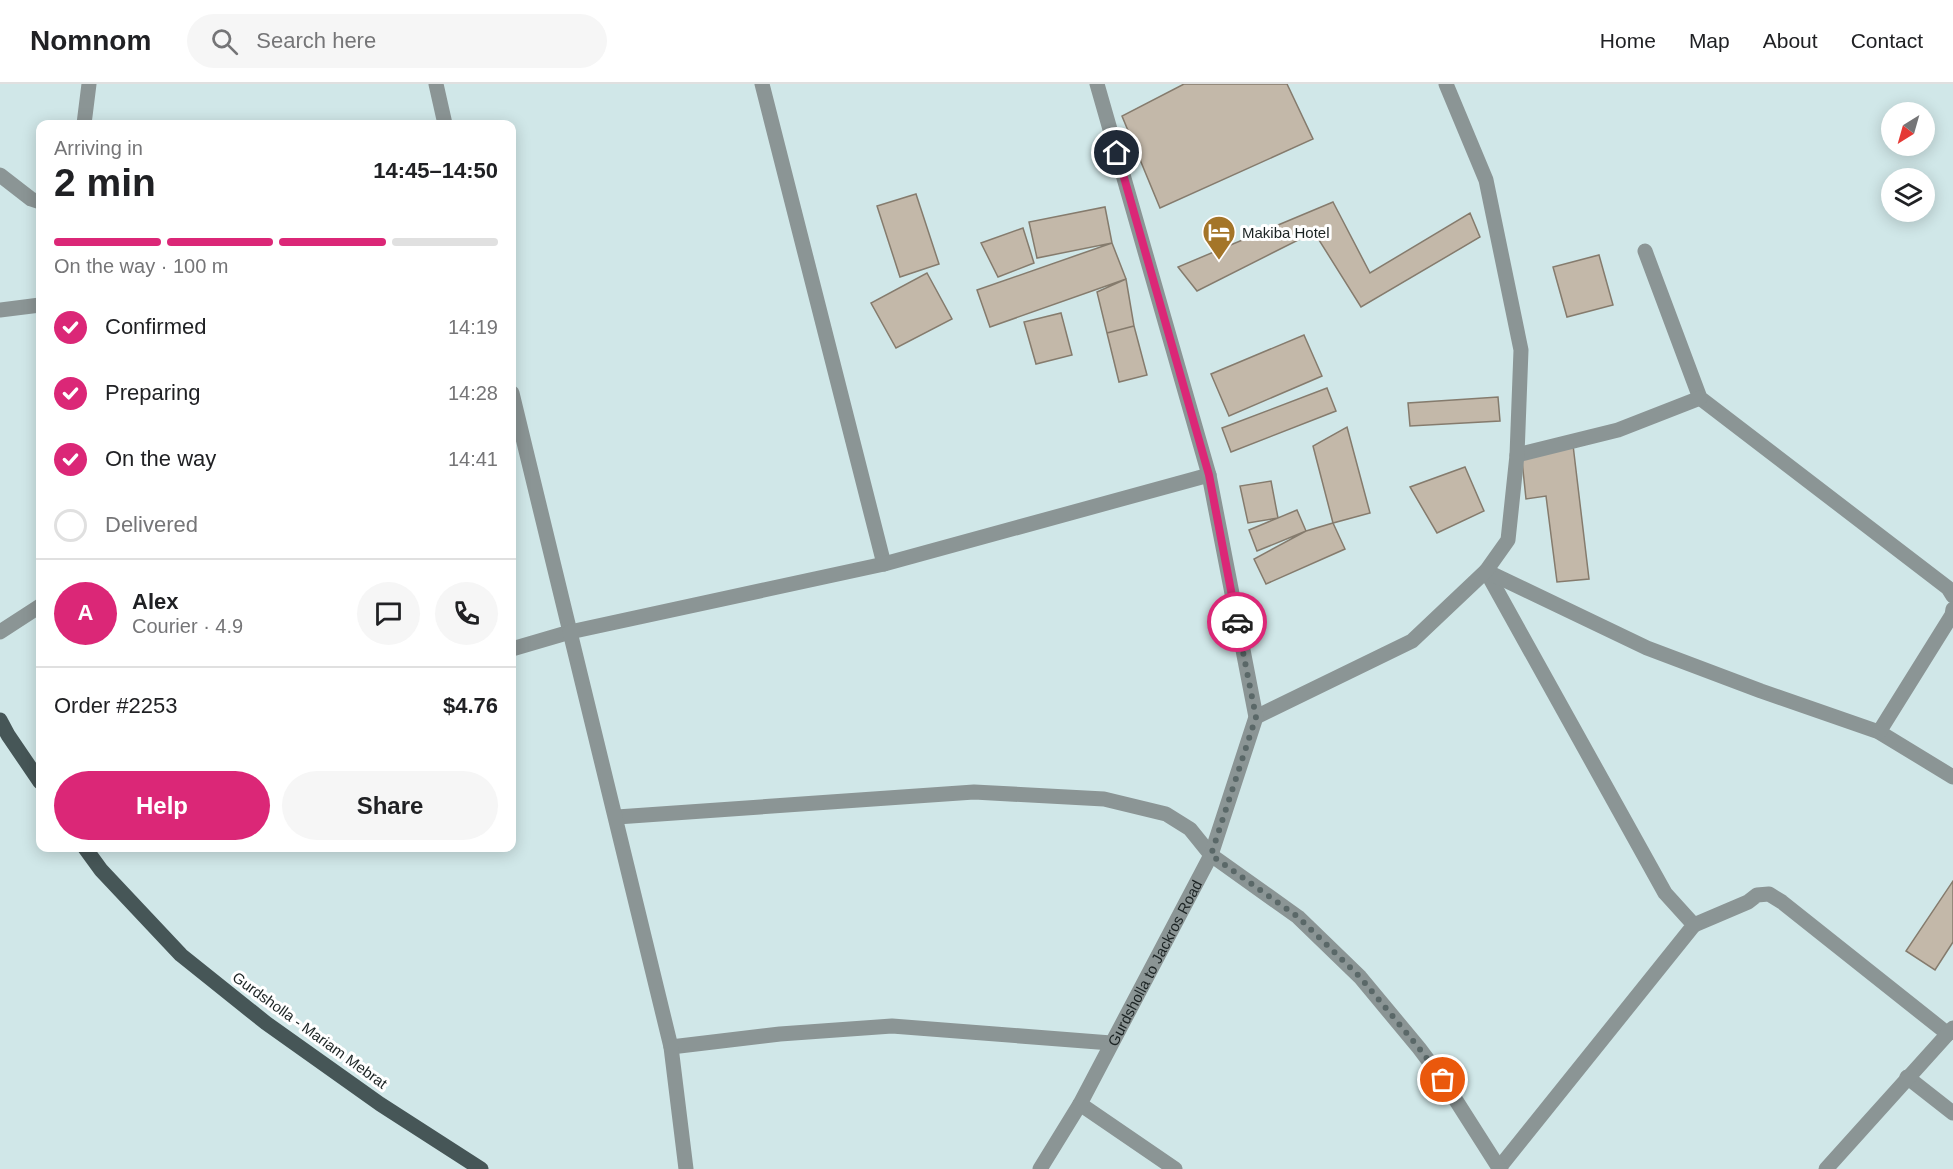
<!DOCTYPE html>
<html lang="en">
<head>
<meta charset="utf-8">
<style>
	:root { --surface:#fff; --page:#f6f6f6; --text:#202124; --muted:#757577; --line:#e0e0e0; --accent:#db2777 }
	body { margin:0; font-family:Arial,sans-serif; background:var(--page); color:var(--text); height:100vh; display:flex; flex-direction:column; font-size:22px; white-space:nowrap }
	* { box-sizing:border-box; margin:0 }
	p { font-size:20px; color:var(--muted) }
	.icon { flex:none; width:33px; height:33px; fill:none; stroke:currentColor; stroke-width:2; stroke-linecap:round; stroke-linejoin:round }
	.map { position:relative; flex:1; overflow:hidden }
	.sheet { position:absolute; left:36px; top:36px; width:480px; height:732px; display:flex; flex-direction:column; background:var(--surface); border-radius:12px; box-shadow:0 3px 15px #0003 }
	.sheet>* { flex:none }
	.needle { width:39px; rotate:217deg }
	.buttons { position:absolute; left:1881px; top:18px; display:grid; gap:12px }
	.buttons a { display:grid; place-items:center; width:54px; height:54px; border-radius:50%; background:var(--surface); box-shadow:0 3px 15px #0003; font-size:30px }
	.pin { position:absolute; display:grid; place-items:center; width:51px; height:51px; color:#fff; margin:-26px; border:3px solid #fff; border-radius:50%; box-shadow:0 2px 6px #0007 }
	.courier { position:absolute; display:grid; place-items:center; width:60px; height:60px; margin:-30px; border:4px solid #db2777; border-radius:50%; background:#fff; color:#222; box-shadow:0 2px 8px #0007 }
	.headline em { font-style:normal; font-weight:700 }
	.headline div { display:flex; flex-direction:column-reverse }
	.headline { display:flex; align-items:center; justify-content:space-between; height:102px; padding:0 18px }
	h1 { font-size:39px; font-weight:700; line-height:45px }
	.bar { display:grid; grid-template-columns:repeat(4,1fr); gap:9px 6px; align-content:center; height:72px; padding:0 18px }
	.bar i { height:8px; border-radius:4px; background:var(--line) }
	.bar .selected { background:var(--accent) }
	.bar p { grid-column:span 4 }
	.line { display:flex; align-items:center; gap:15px; padding:0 18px; border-top:2px solid var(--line) }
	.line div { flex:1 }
	.round { display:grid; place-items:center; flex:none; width:63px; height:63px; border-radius:32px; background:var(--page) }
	ol { padding:0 18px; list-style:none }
	li { display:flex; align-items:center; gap:18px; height:66px }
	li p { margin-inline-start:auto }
	li .icon { padding:6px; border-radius:50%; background:var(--accent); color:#fff; stroke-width:4 }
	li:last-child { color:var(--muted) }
	li i { width:33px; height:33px; border:3px solid var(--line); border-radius:50% }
	.cta { display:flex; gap:12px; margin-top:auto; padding:12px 18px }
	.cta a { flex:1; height:69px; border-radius:36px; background:var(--accent); color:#fff; font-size:24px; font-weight:700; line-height:69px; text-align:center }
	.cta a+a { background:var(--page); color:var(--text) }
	header { display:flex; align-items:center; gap:36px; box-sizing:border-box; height:84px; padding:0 30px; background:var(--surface); border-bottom:2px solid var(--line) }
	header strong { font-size:28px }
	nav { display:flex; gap:33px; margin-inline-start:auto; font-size:21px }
	.search { width:420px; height:54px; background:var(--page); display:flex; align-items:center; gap:15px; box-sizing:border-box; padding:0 21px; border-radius:33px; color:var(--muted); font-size:22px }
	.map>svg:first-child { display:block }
	.building { fill:#c3b8a9; stroke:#857b6d; stroke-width:1.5 }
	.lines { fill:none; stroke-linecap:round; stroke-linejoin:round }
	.street { stroke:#8b9595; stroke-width:15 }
	.primary { stroke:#465657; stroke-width:15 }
	.done { stroke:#5a6868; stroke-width:6; stroke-dasharray:0 10.8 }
	.route { stroke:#db2777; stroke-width:8 }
	.labels { text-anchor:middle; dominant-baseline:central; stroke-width:6; stroke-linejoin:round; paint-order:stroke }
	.poi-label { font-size:15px; fill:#1b2323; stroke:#fff; text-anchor:start }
	.street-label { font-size:15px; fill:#1b2323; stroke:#fff }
</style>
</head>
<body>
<header>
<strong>Nomnom</strong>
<div class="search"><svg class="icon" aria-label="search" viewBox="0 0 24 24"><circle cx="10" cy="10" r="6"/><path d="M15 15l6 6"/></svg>Search here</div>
<nav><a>Home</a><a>Map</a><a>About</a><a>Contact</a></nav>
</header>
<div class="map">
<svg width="1953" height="1085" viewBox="0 0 1953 1085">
	<rect width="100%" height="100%" fill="#d0e7e8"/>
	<path class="building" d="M1184,0H1287L1313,55L1160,124L1122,32Z
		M916,110L939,180L900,193L877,122Z
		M1333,118L1370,189L1470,129L1480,153L1361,223L1314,148L1197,207L1178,183Z
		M1105,123L1112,159L1037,174L1029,138Z
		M1023,144L1034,179L998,193L981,159Z
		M1112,159L1126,195L990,243L977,206Z
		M1599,171L1613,221L1567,233L1553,183Z
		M927,189L952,235L896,264L871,219Z
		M1126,195L1134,242L1107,249L1097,208Z
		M1061,229L1072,271L1036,280L1024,238Z
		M1134,242L1147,291L1119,298L1107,249Z
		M1304,251L1322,292L1229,332L1211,290Z
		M1327,304L1336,327L1231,368L1222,344Z
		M1498,313L1500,337L1410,342L1408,319Z
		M1347,343L1370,429L1333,439L1313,362Z
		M1573,361L1589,495L1557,498L1546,412L1526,415L1521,367Z
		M1465,383L1484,427L1437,449L1410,403Z
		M1271,397L1278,434L1248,439L1240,402Z
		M1297,426L1306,447L1257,467L1249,446Z
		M1333,439L1345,465L1266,500L1254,475L1306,447Z
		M1953,797V858L1935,886L1906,867Z"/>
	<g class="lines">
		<g class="street">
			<path d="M436,0L445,40"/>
			<path d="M762,0L884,480"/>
			<path d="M84,40L89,0"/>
			<path d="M0,91L31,115L40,118"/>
			<path d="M1645,167L1700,314L1948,504L1953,512"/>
			<path d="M0,226L40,221"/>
			<path d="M512,309L570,548L512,565"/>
			<path d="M1517,371L1618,346L1700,314"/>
			<path d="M1486,487L1665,809L1694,841L1499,1084L1501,1085"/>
			<path d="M1486,487L1647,564L1761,607L1879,648L1953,693"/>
			<path d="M0,548L40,522"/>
			<path d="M1256,633L1412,557L1486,487L1508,456L1517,371L1521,266L1486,96L1446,0"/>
			<path d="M1879,648L1952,531L1953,525"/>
			<path d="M617,733L974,708L1104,715L1166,730L1190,745L1211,771L1298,833L1360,893L1419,964L1443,996L1499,1084"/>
			<path d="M1694,841L1748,818L1757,811L1769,810L1782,818L1948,950"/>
			<path d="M671,963L780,950L892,942L1111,959"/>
			<path d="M1907,993L1953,1029"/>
			<path d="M1080,1020L1175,1085"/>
			<path d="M686,1085L671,963L570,548L884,480L1209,391"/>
			<path id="s1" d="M1040,1085L1080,1020L1211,771L1256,633L1209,391L1097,0"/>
			<path d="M1826,1085L1953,944"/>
		</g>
		<path class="primary" d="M0,636L8,651L40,698
			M85,764L101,786L181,871L266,939L380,1020L481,1085"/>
	</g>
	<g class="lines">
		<path class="done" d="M1237,538L1256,633L1211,771L1298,833L1360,893L1419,964L1443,996"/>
		<path class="route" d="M1117,69L1209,391L1237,538"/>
	</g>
	<defs>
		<g id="hotel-pin" transform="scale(1.725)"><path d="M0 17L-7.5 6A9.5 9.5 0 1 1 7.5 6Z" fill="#a47528" stroke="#fff"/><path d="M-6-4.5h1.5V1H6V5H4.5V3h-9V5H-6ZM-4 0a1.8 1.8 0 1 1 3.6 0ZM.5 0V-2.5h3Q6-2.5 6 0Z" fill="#fff"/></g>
	</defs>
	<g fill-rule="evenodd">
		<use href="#hotel-pin" x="1219" y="148"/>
	</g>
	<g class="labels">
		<g class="poi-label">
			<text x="1242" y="148">Makiba Hotel</text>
		</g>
		<g class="street-label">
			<text stroke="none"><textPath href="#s1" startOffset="236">Gurdsholla to Jackros Road</textPath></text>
			<text transform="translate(310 946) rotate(36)">Gurdsholla - Mariam Mebrat</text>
		</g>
	</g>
</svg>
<div class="buttons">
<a><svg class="needle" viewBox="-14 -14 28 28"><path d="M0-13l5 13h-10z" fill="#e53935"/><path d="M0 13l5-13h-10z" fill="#757577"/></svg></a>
<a><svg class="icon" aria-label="layers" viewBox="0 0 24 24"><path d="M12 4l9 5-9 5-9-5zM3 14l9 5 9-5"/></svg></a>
</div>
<div class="pin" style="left:1443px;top:996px;background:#ea580c"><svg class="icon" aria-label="bag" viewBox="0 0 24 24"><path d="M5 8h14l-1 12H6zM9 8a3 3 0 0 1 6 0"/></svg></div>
<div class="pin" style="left:1117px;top:69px;background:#1f2937"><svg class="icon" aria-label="home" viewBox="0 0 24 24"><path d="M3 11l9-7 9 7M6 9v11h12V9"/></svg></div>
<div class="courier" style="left:1237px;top:538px"><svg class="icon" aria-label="car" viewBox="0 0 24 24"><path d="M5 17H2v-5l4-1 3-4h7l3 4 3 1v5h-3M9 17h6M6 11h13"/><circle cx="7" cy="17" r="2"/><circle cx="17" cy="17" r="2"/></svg></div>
<section class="sheet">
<div class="headline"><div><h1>2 min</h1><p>Arriving in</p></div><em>14:45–14:50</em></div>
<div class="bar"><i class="selected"></i><i class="selected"></i><i class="selected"></i><i></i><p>On the way · 100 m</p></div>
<ol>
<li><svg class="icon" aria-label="check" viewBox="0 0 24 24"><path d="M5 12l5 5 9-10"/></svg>Confirmed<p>14:19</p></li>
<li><svg class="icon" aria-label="check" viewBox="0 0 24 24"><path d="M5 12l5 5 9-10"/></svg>Preparing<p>14:28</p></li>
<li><svg class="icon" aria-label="check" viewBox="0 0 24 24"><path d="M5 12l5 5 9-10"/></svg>On the way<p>14:41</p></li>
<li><i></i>Delivered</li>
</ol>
<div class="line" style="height:108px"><b class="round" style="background:var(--accent);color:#fff">A</b><div><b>Alex</b><p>Courier · 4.9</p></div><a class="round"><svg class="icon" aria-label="chat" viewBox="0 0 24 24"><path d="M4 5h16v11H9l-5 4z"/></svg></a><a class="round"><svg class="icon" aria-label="phone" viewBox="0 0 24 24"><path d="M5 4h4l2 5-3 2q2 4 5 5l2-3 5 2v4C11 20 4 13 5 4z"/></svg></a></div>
<div class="line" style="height:78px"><div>Order #2253</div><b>$4.76</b></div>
<div class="cta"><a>Help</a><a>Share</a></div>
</section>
</div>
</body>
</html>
